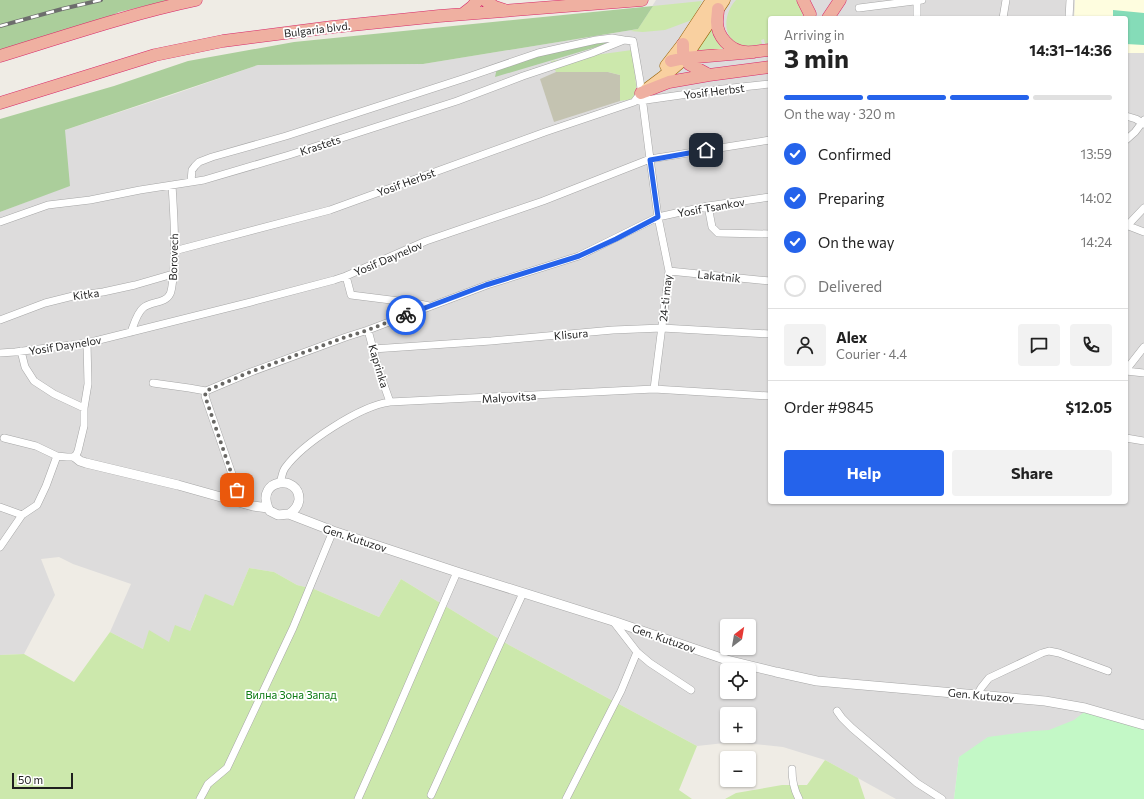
<!DOCTYPE html>
<html lang="en">
<head>
<meta charset="utf-8">
<style>
	:root { --surface:#fff; --page:#f2f2f2; --text:#222; --muted:#767676; --line:#e0e0e0; --accent:#2563eb }
	body { margin:0; font-family:Commissioner,sans-serif; background:var(--page); color:var(--text); height:100vh; display:flex; flex-direction:column; font-size:15px; white-space:nowrap }
	* { box-sizing:border-box; margin:0 }
	p { font-size:13px; color:var(--muted) }
	.icon { flex:none; width:22px; height:22px; fill:none; stroke:currentColor; stroke-width:2; stroke-linecap:round; stroke-linejoin:round }
	.map { position:relative; flex:1; overflow:hidden }
	.sheet { position:absolute; left:768px; top:16px; width:360px; height:488px; display:flex; flex-direction:column; background:var(--surface); border-radius:4px; box-shadow:0 1px 3px #0004 }
	.sheet>* { flex:none }
	.needle { width:26px; rotate:31deg }
	.buttons { position:absolute; left:720px; top:619px; display:grid; gap:8px }
	.buttons a { display:grid; place-items:center; width:36px; height:36px; border-radius:4px; background:var(--surface); box-shadow:0 1px 3px #0004; font-size:20px }
	.scale { position:absolute; left:12px; bottom:10px; width:61px; box-sizing:border-box; padding-left:4px; border:2px solid #1f1f1f; border-top:0; font-size:11px; line-height:14px; white-space:nowrap; color:#1f1f1f; -webkit-text-stroke:3px #fff; paint-order:stroke }
	.pin { position:absolute; display:grid; place-items:center; width:34px; height:34px; color:#fff; margin:-17px; border-radius:8px; box-shadow:0 2px 6px #0006 }
	.courier { position:absolute; display:grid; place-items:center; width:40px; height:40px; margin:-20px; border:3px solid #2563eb; border-radius:50%; background:#fff; color:#222; box-shadow:0 1px 5px #0007 }
	.head em { font-style:normal; font-weight:700 }
	.head div { display:flex; flex-direction:column-reverse }
	.head { display:flex; align-items:center; justify-content:space-between; height:68px; padding:0 16px }
	h1 { font-size:26px; font-weight:700; line-height:30px }
	.bar { display:grid; grid-template-columns:repeat(4,1fr); gap:6px 4px; align-content:center; height:48px; padding:0 16px }
	.bar i { height:5px; border-radius:3px; background:var(--line) }
	.bar .current { background:var(--accent) }
	.bar p { grid-column:span 4 }
	.line { display:flex; align-items:center; gap:10px; padding:0 16px; border-top:1px solid var(--line) }
	.line div { flex:1 }
	.round { display:grid; place-items:center; flex:none; width:42px; height:42px; border-radius:4px; background:var(--page) }
	ol { padding:0 16px; list-style:none }
	li { display:flex; align-items:center; gap:12px; height:44px }
	li p { margin-inline-start:auto }
	li .icon { padding:4px; border-radius:50%; background:var(--accent); color:#fff; stroke-width:4 }
	li:last-child { color:var(--muted) }
	li i { width:22px; height:22px; border:2px solid var(--line); border-radius:50% }
	.primary-button { display:flex; gap:8px; margin-top:auto; padding:8px 16px }
	.primary-button a { flex:1; height:46px; border-radius:4px; background:var(--accent); color:#fff; font-size:16px; font-weight:700; line-height:46px; text-align:center }
	.primary-button a+a { background:var(--page); color:var(--text) }
	.map>svg:first-child { display:block }
	.residential { fill:#dddcdc; fill-rule:evenodd }
	.education { fill:#fefddf }
	.construction { fill:#c4c3b1 }
	.grass { fill:#cce8ac }
	.forest { fill:#abce9b }
	.park { fill:#c3f8c6 }
	.pitch { fill:#85dcb8 }
	.lines { fill:none; stroke-linecap:round; stroke-linejoin:round }
	.minor-casing { stroke:#a6a6a6; stroke-width:8 }
	.tertiary-casing { stroke:#a6a6a6; stroke-width:10 }
	.primary-casing { stroke:#966104; stroke-width:13 }
	.trunk-casing { stroke:#d7296a; stroke-width:13 }
	.minor { stroke:#fff; stroke-width:7 }
	.tertiary { stroke:#fff; stroke-width:9 }
	.primary { stroke:#f9d0a0; stroke-width:12 }
	.trunk { stroke:#efb0a1; stroke-width:12 }
	.rail-casing { stroke:#6d6d6d; stroke-width:4 }
	.rail { stroke:#fff; stroke-width:2.5; stroke-dasharray:8; stroke-linecap:butt }
	.done { stroke:#686764; stroke-width:4; stroke-dasharray:0 7.2 }
	.route { stroke:#2563eb; stroke-width:5 }
	.labels { text-anchor:middle; dominant-baseline:central; stroke-width:3.5; stroke-linejoin:round; paint-order:stroke }
	.street-label { font-size:11px; fill:#1f1f1f; stroke:#fff }
	.park-label { font-size:11px; fill:#0e7b14; stroke:#fff }
</style>
</head>
<body>
<div class="map">
<svg width="1144" height="799" viewBox="0 0 1144 799">
	<rect width="100%" height="100%" fill="#efece5"/>
	<path class="residential" d="M656,0H1144V799L959,757L954,799H896L825,760L783,747L734,742L697,746L509,645L401,579L379,617L314,589L297,585L274,572L249,568L233,606L196,615L190,631L169,642L143,649L110,632L131,584L73,564L59,557L41,559L55,595L24,654L0,655V212L29,201L65,130L169,96L258,65L423,64L638,29ZM770,18H1126V502H770ZM727,626H749V648H727ZM727,670H749V692H727ZM727,714H749V736H727Z"/>
	<path class="education" d="M1075,0H1144V53H1128V58H1126V18H1074Z"/>
	<path class="construction" d="M556,72H608L620,75V101L554,122L540,79Z"/>
	<path class="grass" d="M736,0H796L803,12L802,18H770V43L765,44L764,39L761,40L762,44C756,45 749,47 743,46C721,40 723,14 736,0Z
		M702,1L692,20L665,30L643,32L630,31L638,29L653,6Z
		M713,26L726,48L696,52Z
		M632,50L637,93L633,99L620,101V75L608,72H556L551,61Z
		M249,568L274,572L297,585L314,589L379,617L401,579L509,645L697,746L679,790L692,799H0V655L24,654L74,682L110,632L143,649L149,630L169,642L175,625L190,631L205,594L233,606Z
		M825,760L858,778L865,799H725L736,793L782,785H807Z"/>
	<path class="forest" d="M0,0H172L119,12L107,18L0,51Z
		M653,6L638,29L423,64L258,65L65,130L70,186L0,212V119L114,86L188,61L294,42Z
		M615,40L603,45L495,77L497,68L546,52Z"/>
	<path class="park" d="M1095,710L1144,725V799H954L959,757L988,737L1033,731L1049,730L1074,720L1083,713Z"/>
	<path class="pitch" d="M1113,10L1144,13V45L1126,44V18H1113Z"/>
	<g class="lines">
		<g class="minor-casing">
			<path id="minor" d="M917,1V18
				M859,8L922,0
				M1003,18L1006,0
				M1069,18L1070,0
				M639,101L723,89L770,84
				M1126,116L1136,119L1144,124
				M1126,140L1135,132L1144,120
				M191,181L192,170L195,166L199,162L212,157L286,136L465,78L538,53L596,40L612,38L624,40
				M708,206L712,227L718,233L770,234
				M0,222L48,205L90,200L140,190L204,180L289,155L457,101L523,76L592,53L624,40L633,41L640,81L650,159L658,217L669,271L654,389
				M1126,225L1144,232
				M1126,227L1144,208
				M174,251L330,210L545,132L634,102L641,93
				M669,271L770,281
				M346,276L351,295L415,303L429,306
				M0,320L45,303L73,296L103,292L135,285L173,274
				M368,330L378,368L390,402
				M131,332C134,324 137,313 143,308C151,301 165,304 170,294C172,290 172,284 173,279C176,248 174,216 172,185
				M373,349L491,341L613,330L662,328L770,334
				M21,351L25,367L34,381L54,394L84,408
				M0,353L15,352L87,343L251,302L334,280L346,276L426,241L543,201L650,159L770,140
				M1126,370L1144,347
				M1126,371L1144,373
				M153,383L189,388L206,391L205,396L242,503
				M206,391L251,372L346,337L368,330L487,285L579,256L658,217L708,206L770,197
				M4,438L36,446L57,456
				M1126,438L1144,441
				M280,482C282,478 282,472 285,468C303,443 360,406 390,402L654,389L770,396
				M0,507L22,515L0,547
				M22,515L37,505L46,486L57,456L67,457H75L78,451L84,426V408L88,384L87,343
				M613,621L637,652L650,663L691,690
				M977,695L981,688L989,678L1042,653L1049,651L1059,653L1108,671
				M837,711L842,718L852,728L917,783L942,799
				M792,769C792,779 794,790 799,799
				M431,795L523,593
				M200,799L208,784L227,768L293,628L333,531
				M358,799L387,734L457,572
				M566,799L621,691L637,652"/>
		</g>
		<g class="tertiary-casing">
			<path id="tertiary" d="M75,457L80,461L86,463L178,485L253,506L268,508L270,511L278,515L289,514L333,531L457,572L613,621L727,660L776,672L817,681L1045,701L1085,708L1144,725
				M268,508C256,478 300,474 299,500C298,507 294,511 289,514"/>
		</g>
		<g class="primary-casing">
			<path id="primary" d="M666,66L683,44L712,0
				M647,89L663,77L685,58L724,0"/>
		</g>
		<g class="trunk-casing">
			<path id="trunk" d="M487,0V2L495,7L504,10
				M803,0L810,14L809,18
				M718,9C718,13 717,18 717,22C717,36 730,51 745,52C753,53 762,50 770,50
				M463,14L472,7L478,0
				M828,18L840,0
				M683,44V52L685,58L689,64L709,75L770,67
				M0,56C65,36 130,14 196,0
				M671,61L685,58L754,52
				M641,93L669,82L709,75
				M0,103L155,55L223,41L332,27L439,16L642,0"/>
		</g>
		<use href="#minor" class="minor"/>
		<use href="#tertiary" class="tertiary"/>
		<use href="#primary" class="primary"/>
		<use href="#trunk" class="trunk"/>
		<g class="rail-casing">
			<path id="rail" d="M0,26L62,9L101,0"/>
		</g>
		<use href="#rail" class="rail"/>
	</g>
	<g class="lines">
		<path class="done" d="M237,490L205,396L206,391L250,372L346,337L368,330L406,315"/>
		<path class="route" d="M406,315L486,285L579,256L616,239L658,217L650,160L706,150"/>
	</g>
	<g class="labels">
		<g class="street-label">
			<text transform="translate(317 29) rotate(-7)">Bulgaria blvd.</text>
			<text transform="translate(714 91) rotate(-7)">Yosif Herbst</text>
			<text transform="translate(320 145) rotate(-18)">Krastets</text>
			<text transform="translate(406 182) rotate(-20)">Yosif Herbst</text>
			<text transform="translate(711 207) rotate(-10)">Yosif Tsankov</text>
			<text transform="translate(173 257) rotate(-88)">Borovech</text>
			<text transform="translate(388 258) rotate(-23)">Yosif Daynelov</text>
			<text transform="translate(719 276) rotate(6)">Lakatnik</text>
			<text transform="translate(86 294) rotate(-8)">Kitka</text>
			<text transform="translate(665 298) rotate(-84)">24-ti may</text>
			<text transform="translate(571 334) rotate(-5)">Klisura</text>
			<text transform="translate(65 345) rotate(-9)">Yosif Daynelov</text>
			<text transform="translate(379 366) rotate(73)">Kaprinka</text>
			<text transform="translate(509 397) rotate(-3)">Malyovitsa</text>
			<text transform="translate(355 538) rotate(18)">Gen. Kutuzov</text>
			<text transform="translate(664 638) rotate(19)">Gen. Kutuzov</text>
			<text transform="translate(981 695) rotate(5)">Gen. Kutuzov</text>
		</g>
		<g class="park-label">
			<text x="291" y="694">Вилна Зона Запад</text>
		</g>
	</g>
</svg>
<div class="buttons">
<a><svg class="needle" viewBox="-14 -14 28 28"><path d="M0-13l5 13h-10z" fill="#e53935"/><path d="M0 13l5-13h-10z" fill="#767676"/></svg></a>
<a><svg class="icon" aria-label="locate" viewBox="0 0 24 24"><circle cx="12" cy="12" r="6"/><path d="M12 2v4M12 18v4M2 12h4M18 12h4"/></svg></a>
<a>+</a>
<a>−</a>
</div>
<div class="scale">50 m</div>
<div class="pin" style="left:237px;top:490px;background:#ea580c"><svg class="icon" aria-label="bag" viewBox="0 0 24 24"><path d="M5 8h14l-1 12H6zM9 8a3 3 0 0 1 6 0"/></svg></div>
<div class="pin" style="left:706px;top:150px;background:#1f2937"><svg class="icon" aria-label="home" viewBox="0 0 24 24"><path d="M3 11l9-7 9 7M6 9v11h12V9"/></svg></div>
<div class="courier" style="left:406px;top:315px"><svg class="icon" aria-label="bike" viewBox="0 0 24 24"><circle cx="6" cy="16" r="4"/><circle cx="18" cy="16" r="4"/><path d="M6 16l4-8h5l3 8M10 8l3 8H6M13 5h3"/></svg></div>
<section class="sheet">
<div class="head"><div><h1>3 min</h1><p>Arriving in</p></div><em>14:31–14:36</em></div>
<div class="bar"><i class="current"></i><i class="current"></i><i class="current"></i><i></i><p>On the way · 320 m</p></div>
<ol>
<li><svg class="icon" aria-label="check" viewBox="0 0 24 24"><path d="M5 12l5 5 9-10"/></svg>Confirmed<p>13:59</p></li>
<li><svg class="icon" aria-label="check" viewBox="0 0 24 24"><path d="M5 12l5 5 9-10"/></svg>Preparing<p>14:02</p></li>
<li><svg class="icon" aria-label="check" viewBox="0 0 24 24"><path d="M5 12l5 5 9-10"/></svg>On the way<p>14:24</p></li>
<li><i></i>Delivered</li>
</ol>
<div class="line" style="height:72px"><a class="round"><svg class="icon" aria-label="person" viewBox="0 0 24 24"><circle cx="12" cy="8" r="4"/><path d="M4 21q1-7 8-7t8 7"/></svg></a><div><b>Alex</b><p>Courier · 4.4</p></div><a class="round"><svg class="icon" aria-label="chat" viewBox="0 0 24 24"><path d="M4 5h16v11H9l-5 4z"/></svg></a><a class="round"><svg class="icon" aria-label="phone" viewBox="0 0 24 24"><path d="M5 4h4l2 5-3 2q2 4 5 5l2-3 5 2v4C11 20 4 13 5 4z"/></svg></a></div>
<div class="line" style="height:52px"><div>Order #9845</div><b>$12.05</b></div>
<div class="primary-button"><a>Help</a><a>Share</a></div>
</section>
</div>
</body>
</html>
